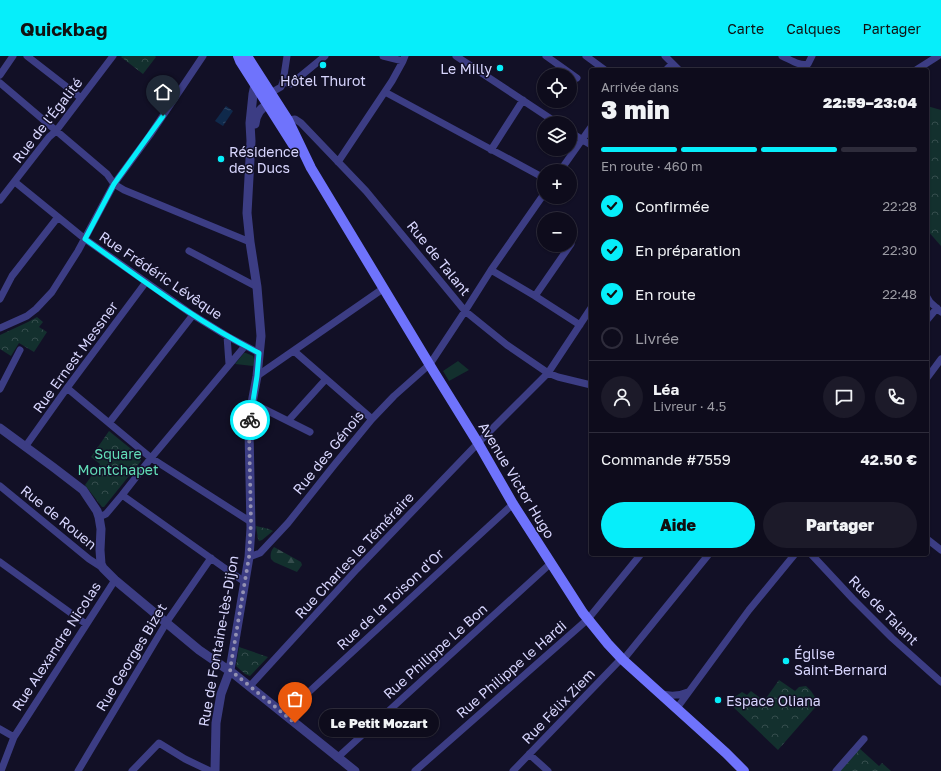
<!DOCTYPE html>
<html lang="fr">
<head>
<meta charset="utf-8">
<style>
	:root { --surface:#0e0c1c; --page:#1c1a29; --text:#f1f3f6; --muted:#9b9ba3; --line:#2e2c3b; --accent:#06eefa }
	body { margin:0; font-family:"Golos Text",sans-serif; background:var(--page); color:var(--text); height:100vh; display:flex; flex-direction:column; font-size:15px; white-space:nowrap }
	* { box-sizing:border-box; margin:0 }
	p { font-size:13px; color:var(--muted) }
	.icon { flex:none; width:22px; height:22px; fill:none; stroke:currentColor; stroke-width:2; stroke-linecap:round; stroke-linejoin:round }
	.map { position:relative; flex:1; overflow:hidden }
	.sheet { position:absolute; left:589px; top:12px; width:340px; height:488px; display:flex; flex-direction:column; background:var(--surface); border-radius:4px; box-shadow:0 1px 3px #0004,0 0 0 1px var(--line) }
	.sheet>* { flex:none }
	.tools { position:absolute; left:537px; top:12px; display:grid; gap:8px }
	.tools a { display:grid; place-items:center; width:40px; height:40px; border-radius:50%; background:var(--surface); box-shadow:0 1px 3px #0004,0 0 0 1px var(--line); font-size:20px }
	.pin { position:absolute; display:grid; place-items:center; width:34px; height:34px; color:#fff; margin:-41px -17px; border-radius:50% 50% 50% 0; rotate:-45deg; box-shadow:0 0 4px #0007 }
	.pin .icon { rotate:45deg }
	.courier { position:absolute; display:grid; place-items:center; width:40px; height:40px; margin:-20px; border:3px solid #06eefa; border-radius:50%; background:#fff; color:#222; box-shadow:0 1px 5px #0007 }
	.bubble { position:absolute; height:28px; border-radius:14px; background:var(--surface); box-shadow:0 1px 3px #0004,0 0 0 1px var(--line); font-size:13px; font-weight:800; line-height:28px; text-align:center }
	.overview em { font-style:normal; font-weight:800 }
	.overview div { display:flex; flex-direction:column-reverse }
	.overview { display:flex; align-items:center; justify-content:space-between; height:68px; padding:0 12px }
	h1 { font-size:26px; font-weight:800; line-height:30px }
	.bar { display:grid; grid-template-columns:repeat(4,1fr); gap:6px 4px; align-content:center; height:48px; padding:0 12px }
	.bar i { height:5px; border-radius:3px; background:var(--line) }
	.bar .current { background:var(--accent) }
	.bar p { grid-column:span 4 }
	.line { display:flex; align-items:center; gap:10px; padding:0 12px; border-top:1px solid var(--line) }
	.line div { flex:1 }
	.round { display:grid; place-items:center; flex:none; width:42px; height:42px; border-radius:21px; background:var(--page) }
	ol { padding:0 12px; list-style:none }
	li { display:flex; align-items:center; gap:12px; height:44px }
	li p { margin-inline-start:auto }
	li .icon { padding:4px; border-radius:50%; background:var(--accent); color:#111; stroke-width:4 }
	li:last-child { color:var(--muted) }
	li i { width:22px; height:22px; border:2px solid var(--line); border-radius:50% }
	.action { display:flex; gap:8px; margin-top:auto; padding:8px 12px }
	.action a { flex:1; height:46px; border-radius:24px; background:var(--accent); color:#111; font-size:16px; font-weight:800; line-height:46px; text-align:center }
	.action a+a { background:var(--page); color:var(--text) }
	header { display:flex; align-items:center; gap:24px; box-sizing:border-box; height:56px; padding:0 20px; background:var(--accent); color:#111 }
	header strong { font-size:19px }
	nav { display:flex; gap:22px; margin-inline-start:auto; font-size:14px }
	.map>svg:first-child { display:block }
	.green { fill:#13302e }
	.forest { fill:url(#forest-firs) }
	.park { fill:url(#park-crowns) }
	.water { fill:url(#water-ripples) }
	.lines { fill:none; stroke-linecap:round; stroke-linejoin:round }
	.minor { stroke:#3c3d84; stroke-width:7 }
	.tertiary { stroke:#3c3d84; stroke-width:9 }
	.secondary { stroke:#6f73fc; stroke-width:10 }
	.done { stroke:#9391b2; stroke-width:4; stroke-dasharray:0 7.2 }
	.route { stroke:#06eefa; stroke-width:5 }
	.poi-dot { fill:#06eefa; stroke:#121026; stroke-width:1.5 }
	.labels { text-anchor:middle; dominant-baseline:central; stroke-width:3; stroke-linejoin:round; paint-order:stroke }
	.poi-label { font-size:14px; fill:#d8d6fe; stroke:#121026; text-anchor:start }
	.street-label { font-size:14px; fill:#d8d6fe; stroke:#121026 }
	.park-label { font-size:14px; fill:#62deb8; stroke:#121026 }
</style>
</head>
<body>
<header>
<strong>Quickbag</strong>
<nav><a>Carte</a><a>Calques</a><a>Partager</a></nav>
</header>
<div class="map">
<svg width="941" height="715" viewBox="0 0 941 715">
	<defs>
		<pattern id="forest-firs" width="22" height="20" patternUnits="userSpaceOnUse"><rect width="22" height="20" fill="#13302e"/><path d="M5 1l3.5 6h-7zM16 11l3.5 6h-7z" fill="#354d4d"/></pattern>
		<pattern id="park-crowns" width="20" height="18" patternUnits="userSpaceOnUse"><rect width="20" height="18" fill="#13302e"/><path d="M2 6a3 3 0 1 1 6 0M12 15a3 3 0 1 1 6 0" fill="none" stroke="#354d4d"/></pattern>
		<pattern id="water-ripples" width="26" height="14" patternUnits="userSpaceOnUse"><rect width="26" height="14" fill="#0f294b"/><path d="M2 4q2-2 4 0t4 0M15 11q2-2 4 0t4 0" fill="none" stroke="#314766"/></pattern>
	</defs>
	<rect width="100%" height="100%" fill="#121026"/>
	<path class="green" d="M244,297H246L253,300L255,307L253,310L235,308Z
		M458,305L469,314L449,325L443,315Z"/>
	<path class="forest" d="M274,491L301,506L302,509L297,516L274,506L271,503C270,498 271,495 274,491Z"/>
	<path class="park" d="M122,0H155L156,1L143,18L121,1Z
		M927,50L941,54V190L927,174Z
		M37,261L43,266L39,271L47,276L34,296L19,287L11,300L0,293V279L28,266Z
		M109,375L141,401V405L104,451H102L85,429L100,408L91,401Z
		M256,470L269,473L273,475L262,484L259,485L258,483Z
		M239,591L268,601L250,620L245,618L236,610Z
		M779,624L795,635L799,631L806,630L811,635L819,647L778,694L729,647L733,642L742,636L747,639L751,635L764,645Z
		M859,692L879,710L882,707L891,715H840Z"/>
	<path class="water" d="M226,50L233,55L223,70L215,65Z"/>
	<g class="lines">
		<path class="minor" d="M27,0L81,42
			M383,0L403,5
			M456,0L557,67
			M546,0L577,22
			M586,0L605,14
			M665,0L679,14
			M782,0C791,4 799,10 808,8L812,0
			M666,14L672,8
			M916,14L938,0
			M0,19L13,0
			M283,26L291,28L325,0
			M0,27L107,118L114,128L124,134L250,186
			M385,36L544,122
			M267,39L281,31L283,26L287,0
			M288,64L295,63L301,67L366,135L465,255L507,289L548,317L558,321L591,329
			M570,76L591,89
			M491,94L523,44
			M338,106L392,25L403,5L405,0
			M560,115L591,71
			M15,126L85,183L146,226L193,259L227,280L259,297
			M0,144L49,81L56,75L113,0
			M189,195L257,231
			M491,214L535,240L580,269
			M535,240L571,188
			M927,241L930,246L941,256
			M0,243L12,220L58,161
			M927,264L937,252
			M0,272L27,260L36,253L52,236L78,195L114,128L150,79L203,0
			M227,280L229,308
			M294,295L372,363
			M257,320L384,232
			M927,322L941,303
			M67,332L151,402L251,466
			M0,333L20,294
			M252,347L288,365L326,323
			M288,365L310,376
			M109,367L193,259
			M25,391L67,332L146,226
			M0,430L89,503L103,512
			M122,439L233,518L242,524L245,525
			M99,461L106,458L122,439L151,402L245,290
			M927,483L941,494
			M811,498L853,543L892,582L941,626
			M249,501L260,497L288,467L335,408L372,363L394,340L430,308L465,255L491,214L544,138
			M0,506L86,568
			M250,630L357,513L482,383L548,317L591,252
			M662,638C671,640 679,640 688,636
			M677,652L749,554L795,498
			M285,658L513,448
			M0,673L14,681
			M529,698L548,715
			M337,702L551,507
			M1,715L14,681L115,524
			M78,715L168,564L211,502
			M132,715L159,687L185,703L210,715
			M415,715L588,563L641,498
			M513,715L619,605L623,604L709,498
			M836,715L864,683"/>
		<path class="tertiary" d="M255,68C256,59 259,52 268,49L270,43
			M0,372L53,411L83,434L97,455L99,461L101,473L100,494L101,508L103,512L115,524L199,594L234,618L355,715
			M215,715L216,667L221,638L230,614L249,501L251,472L249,374L252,347L257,320L261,280L257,231L250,186L247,157L251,85L250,67L253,38L255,29"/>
		<path class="secondary" d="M238,0L240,5L297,95
			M247,0L288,64L311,112L434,316L478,387L513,448L583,557L608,588L623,604L726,697L744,715"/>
	</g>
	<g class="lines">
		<path class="done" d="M250,364L249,374L251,466L249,501L230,614L295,667"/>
		<path class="route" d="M163,60L114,128L85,183C141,223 197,266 259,297L257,320L250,364"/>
	</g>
	<g class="poi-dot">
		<circle cx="323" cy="9" r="4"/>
		<circle cx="500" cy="12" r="4"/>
		<circle cx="221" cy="103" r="4"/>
		<circle cx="786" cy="605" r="4"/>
		<circle cx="718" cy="644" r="4"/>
	</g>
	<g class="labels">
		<g class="poi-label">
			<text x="492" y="12" text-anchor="end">Le Milly</text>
			<text x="323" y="24" text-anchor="middle">Hôtel Thurot</text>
			<text x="229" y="95">Résidence<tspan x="229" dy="16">des Ducs</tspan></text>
			<text x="794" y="597">Église<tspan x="794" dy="16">Saint-Bernard</tspan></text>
			<text x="726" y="644">Espace Oliana</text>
		</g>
		<g class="street-label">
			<text transform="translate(47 64) rotate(-52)">Rue de l'Égalité</text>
			<text transform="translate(439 202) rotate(51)">Rue de Talant</text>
			<text transform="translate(161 219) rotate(34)">Rue Frédéric Lévêque</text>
			<text transform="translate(75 301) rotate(-54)">Rue Ernest Messner</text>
			<text transform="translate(328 396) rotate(-51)">Rue des Génois</text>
			<text transform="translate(517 424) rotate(59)">Avenue Victor Hugo</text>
			<text transform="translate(59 461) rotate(39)">Rue de Rouen</text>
			<text transform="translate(354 499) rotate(-47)">Rue Charles le Téméraire</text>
			<text transform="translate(390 543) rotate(-43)">Rue de la Toison d'Or</text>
			<text transform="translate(884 554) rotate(45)">Rue de Talant</text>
			<text transform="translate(218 585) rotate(-80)">Rue de Fontaine-lès-Dijon</text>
			<text transform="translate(56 590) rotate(-57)">Rue Alexandre Nicolas</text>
			<text transform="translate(435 595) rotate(-42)">Rue Philippe Le Bon</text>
			<text transform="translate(131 601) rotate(-59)">Rue Georges Bizet</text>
			<text transform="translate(511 613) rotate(-41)">Rue Philippe le Hardi</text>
			<text transform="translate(558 650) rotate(-46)">Rue Félix Ziem</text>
		</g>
		<g class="park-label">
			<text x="118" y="397">Square<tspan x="118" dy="16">Montchapet</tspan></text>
		</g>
	</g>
</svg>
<div class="tools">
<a><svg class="icon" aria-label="locate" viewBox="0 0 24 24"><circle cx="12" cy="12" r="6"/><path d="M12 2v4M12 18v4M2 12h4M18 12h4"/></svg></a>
<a><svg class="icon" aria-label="layers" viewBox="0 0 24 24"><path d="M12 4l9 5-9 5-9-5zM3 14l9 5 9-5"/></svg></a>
<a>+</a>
<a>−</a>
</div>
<div class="pin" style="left:295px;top:667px;background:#ea580c"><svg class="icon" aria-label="bag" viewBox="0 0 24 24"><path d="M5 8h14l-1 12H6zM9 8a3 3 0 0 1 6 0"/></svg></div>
<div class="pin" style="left:163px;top:60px;background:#1f2937"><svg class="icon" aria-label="home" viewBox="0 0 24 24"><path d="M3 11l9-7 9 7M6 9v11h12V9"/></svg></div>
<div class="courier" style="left:250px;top:364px"><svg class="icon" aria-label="bike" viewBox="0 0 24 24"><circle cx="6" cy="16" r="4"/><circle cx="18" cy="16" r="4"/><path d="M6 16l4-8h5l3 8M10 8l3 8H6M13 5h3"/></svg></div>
<div class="bubble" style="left:319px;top:653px;width:120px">Le Petit Mozart</div>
<section class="sheet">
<div class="overview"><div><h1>3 min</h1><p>Arrivée dans</p></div><em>22:59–23:04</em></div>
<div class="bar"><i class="current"></i><i class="current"></i><i class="current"></i><i></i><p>En route · 460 m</p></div>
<ol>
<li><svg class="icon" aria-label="check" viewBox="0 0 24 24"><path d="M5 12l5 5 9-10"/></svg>Confirmée<p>22:28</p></li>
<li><svg class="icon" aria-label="check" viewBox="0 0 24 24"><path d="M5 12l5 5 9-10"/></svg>En préparation<p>22:30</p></li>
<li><svg class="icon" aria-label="check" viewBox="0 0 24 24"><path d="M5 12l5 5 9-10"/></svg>En route<p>22:48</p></li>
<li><i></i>Livrée</li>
</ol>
<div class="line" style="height:72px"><a class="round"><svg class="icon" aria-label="person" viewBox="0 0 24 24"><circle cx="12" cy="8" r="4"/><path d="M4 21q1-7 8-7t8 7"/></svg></a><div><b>Léa</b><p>Livreur · 4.5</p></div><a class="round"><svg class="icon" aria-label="chat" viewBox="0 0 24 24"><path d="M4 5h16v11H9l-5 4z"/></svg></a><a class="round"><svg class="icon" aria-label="phone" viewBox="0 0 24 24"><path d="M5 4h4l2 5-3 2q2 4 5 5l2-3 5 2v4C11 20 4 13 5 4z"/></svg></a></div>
<div class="line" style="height:52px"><div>Commande #7559</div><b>42.50 €</b></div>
<div class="action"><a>Aide</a><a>Partager</a></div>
</section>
</div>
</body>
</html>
